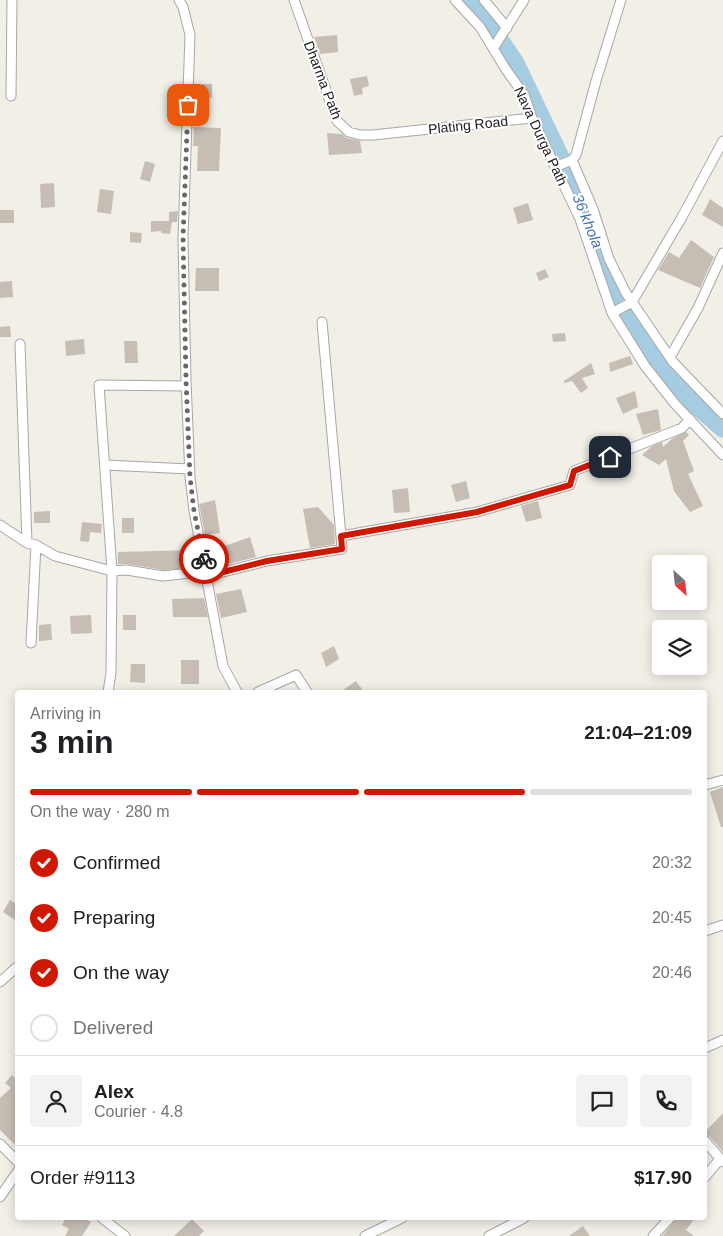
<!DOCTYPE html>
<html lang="en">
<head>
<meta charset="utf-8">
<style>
	:root { --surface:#fff; --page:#f2f2f2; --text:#202124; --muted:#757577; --line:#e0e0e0; --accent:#d01700 }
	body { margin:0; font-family:Arial,sans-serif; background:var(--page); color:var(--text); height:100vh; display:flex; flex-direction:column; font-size:19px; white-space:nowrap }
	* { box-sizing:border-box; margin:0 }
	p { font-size:16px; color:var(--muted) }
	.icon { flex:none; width:28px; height:28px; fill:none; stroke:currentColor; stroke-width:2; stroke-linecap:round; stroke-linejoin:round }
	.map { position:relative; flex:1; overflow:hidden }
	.sheet { position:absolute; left:15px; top:690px; width:692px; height:530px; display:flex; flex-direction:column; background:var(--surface); border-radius:5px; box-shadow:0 2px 12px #0003 }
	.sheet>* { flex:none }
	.needle { width:32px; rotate:153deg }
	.controls { position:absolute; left:652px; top:555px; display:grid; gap:10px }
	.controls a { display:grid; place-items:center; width:55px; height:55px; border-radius:5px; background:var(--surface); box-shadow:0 2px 12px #0003; font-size:25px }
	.pin { position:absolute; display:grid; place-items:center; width:42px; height:42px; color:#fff; margin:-21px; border-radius:10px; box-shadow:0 2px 8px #0006 }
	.courier { position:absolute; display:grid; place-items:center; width:50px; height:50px; margin:-25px; border:4px solid #d01700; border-radius:50%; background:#fff; color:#222; box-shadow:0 1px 6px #0007 }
	.headline em { font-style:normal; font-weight:700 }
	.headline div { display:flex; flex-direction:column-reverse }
	.headline { display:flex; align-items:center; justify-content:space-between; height:85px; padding:0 15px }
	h1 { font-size:32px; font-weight:700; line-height:38px }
	.bar { display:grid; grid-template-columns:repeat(4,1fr); gap:8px 5px; align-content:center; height:60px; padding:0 15px }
	.bar i { height:6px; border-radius:4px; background:var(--line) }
	.bar .active { background:var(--accent) }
	.bar p { grid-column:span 4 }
	.line { display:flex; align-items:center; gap:12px; padding:0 15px; border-top:1px solid var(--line) }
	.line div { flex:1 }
	.round { display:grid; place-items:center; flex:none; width:52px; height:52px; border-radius:5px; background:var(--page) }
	ol { padding:0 15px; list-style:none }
	li { display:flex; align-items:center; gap:15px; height:55px }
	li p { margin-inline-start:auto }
	li .icon { padding:5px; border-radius:50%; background:var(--accent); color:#fff; stroke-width:4 }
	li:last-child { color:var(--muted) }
	li i { width:28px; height:28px; border:2px solid var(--line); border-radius:50% }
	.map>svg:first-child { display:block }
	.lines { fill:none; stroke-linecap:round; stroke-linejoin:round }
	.river { stroke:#a5cce0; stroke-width:19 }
	.building { fill:#c6beb5 }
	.street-casing { stroke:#a7a7a7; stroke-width:11 }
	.street { stroke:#fff; stroke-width:9 }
	.done { stroke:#696865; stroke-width:5; stroke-dasharray:0 9 }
	.route { stroke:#d01700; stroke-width:6 }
	.labels { text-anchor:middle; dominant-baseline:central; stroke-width:4; stroke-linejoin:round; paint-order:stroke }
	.street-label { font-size:14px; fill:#202020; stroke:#fff }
	.water-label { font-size:15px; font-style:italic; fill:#4772b5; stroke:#fff }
</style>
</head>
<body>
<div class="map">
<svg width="723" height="1236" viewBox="0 0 723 1236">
	<rect width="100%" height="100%" fill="#f1efe6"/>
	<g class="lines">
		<path class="river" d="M472,0L515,63L588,216L615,293L653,355L692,401L723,428"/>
	</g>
	<path class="building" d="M337,35L338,52L320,54L314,37Z
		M367,76L369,86L362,88L363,94L354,96L350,79Z
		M202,84H212V98H202Z
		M194,127L221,128L219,171H197L198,146H193Z
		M327,133L342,134L347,138L360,141L362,153L329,155Z
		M145,161L155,164L150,182L140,179Z
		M54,183L55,207L41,208L40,184Z
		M100,189L114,191L111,214L97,212Z
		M710,199L723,208V227L702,215Z
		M528,203L533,220L518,224L513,208Z
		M0,210H14V223H0Z
		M178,211L177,222H172L170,234L161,233V231L151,232V221H169V212Z
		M130,232L142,233L141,243L130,242Z
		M691,240L714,257L700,288L658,270L669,252L679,258Z
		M196,268H219V291H195Z
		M545,269L549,277L539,281L536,273Z
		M12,281L13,297L0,298V282Z
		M10,326L11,337H0V327Z
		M565,333L566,341L553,342L552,334Z
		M84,339L85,354L66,356L65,341Z
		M124,341H137L138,363H125Z
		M630,356L633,364L610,372L609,363Z
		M591,363L595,374L582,378L588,388L581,393L572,381L564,383V381Z
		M635,391L638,407L623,414L616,398Z
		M658,409L661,430L643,435L636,414Z
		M686,432L689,435L683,441L694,471L688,474L703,506L690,512L674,491L666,459L659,465L642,455L652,446L662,442L663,447L673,438Z
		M466,481L470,498L456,502L451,485Z
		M408,488L410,512L394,513L392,490Z
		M215,500L220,533L205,535L199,504Z
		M538,501L542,518L526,522L521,506Z
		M318,507L334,525L335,544L310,548L303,509Z
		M50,511V523H34V512Z
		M122,518H134V533H122Z
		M82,522L102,524L101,533L90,532L89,542L80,541Z
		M250,537L256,557L212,568L208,552Z
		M194,550L195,568L163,570L128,564H118V552Z
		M241,589L247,612L221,618L216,594Z
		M204,598L208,617H173L172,599Z
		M91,615L92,633L71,634L70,616Z
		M123,615H136V630H123Z
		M51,624L52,640L39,641V625Z
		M334,646L339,659L326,667L321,653Z
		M181,660H199V684H181Z
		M131,664H145V683L130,682Z
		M356,681L364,692H340Z
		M723,787V827H721L710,792Z
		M10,900L18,905V922L3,912Z
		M12,1075L18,1080V1148L0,1130V1098L11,1088L5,1083Z
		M723,1113V1152L710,1137L705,1135V1132Z
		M66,1218H83L91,1222L82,1236H65L69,1229L62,1225Z
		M677,1218H695L686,1230L694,1236H662Z
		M192,1219L204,1231L199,1236H174Z
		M583,1226L590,1236H569Z"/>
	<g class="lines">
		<g class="street-casing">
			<path id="street" d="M179,0L183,7L190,35L183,238L186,380L190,477L194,511L223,666L237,692
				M294,0L337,121L349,132L360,135H373L532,118
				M455,0L480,27L505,68L524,95L532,118L580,219L612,313L645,366L675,404L723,455
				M484,0L507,28
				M494,47L524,0
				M11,96L12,0
				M572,160L593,209L609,259L626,293L673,362L723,414
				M555,167L572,160L576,155L596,81L621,0
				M612,313L632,302L682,217L723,141
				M322,322L341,536
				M20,344L27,543
				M670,357L698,308L723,253
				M105,465L190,469
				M0,525L27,543L36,545L55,556L112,571L127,570L163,576L190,573L207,576L267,561L342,549L341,536L477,512L570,485L574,471L682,428L690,419
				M31,643L36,545
				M108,692L111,673L112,571L99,385L186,386
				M258,692L296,675L307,692
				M705,785L723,780
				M705,931L723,925
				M0,982L18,966
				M705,1048L723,1040
				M705,1141L723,1162
				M0,1144L18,1162
				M705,1177L720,1159
				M0,1197L18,1171
				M102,1218L125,1236
				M365,1236L402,1218
				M489,1236L524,1218
				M653,1236L670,1218"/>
		</g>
		<use href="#street" class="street"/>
	</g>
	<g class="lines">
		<path class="done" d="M188,105L183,238L186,380L190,477L194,511L204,559"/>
		<path class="route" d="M204,559L207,576L267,561L342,549L341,536L477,512L570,485L574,471L610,457"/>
	</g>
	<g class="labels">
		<g class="street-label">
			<text transform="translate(323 80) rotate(69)">Dharma Path</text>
			<text transform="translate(468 125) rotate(-6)">Plating Road</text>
			<text transform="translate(541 136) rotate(65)">Nava Durga Path</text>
		</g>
		<g class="water-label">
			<text transform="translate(588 221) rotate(68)">36 khola</text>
		</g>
	</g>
</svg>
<div class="controls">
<a><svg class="needle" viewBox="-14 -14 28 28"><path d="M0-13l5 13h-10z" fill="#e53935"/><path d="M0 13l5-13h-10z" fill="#757577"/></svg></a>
<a><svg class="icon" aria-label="layers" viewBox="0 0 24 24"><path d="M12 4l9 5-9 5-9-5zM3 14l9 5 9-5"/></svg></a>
</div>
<div class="pin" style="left:188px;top:105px;background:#ea580c"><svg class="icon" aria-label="bag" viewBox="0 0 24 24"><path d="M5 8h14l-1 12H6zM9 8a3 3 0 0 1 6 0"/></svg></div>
<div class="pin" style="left:610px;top:457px;background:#1f2937"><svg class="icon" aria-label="home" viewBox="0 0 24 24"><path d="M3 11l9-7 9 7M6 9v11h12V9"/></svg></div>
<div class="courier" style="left:204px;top:559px"><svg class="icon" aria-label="bike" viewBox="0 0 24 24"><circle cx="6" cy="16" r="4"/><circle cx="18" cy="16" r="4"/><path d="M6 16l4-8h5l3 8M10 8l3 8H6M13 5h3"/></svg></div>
<section class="sheet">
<div class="headline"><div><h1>3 min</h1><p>Arriving in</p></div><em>21:04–21:09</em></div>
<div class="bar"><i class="active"></i><i class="active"></i><i class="active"></i><i></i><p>On the way · 280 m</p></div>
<ol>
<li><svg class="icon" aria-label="check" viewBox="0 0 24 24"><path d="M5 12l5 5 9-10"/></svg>Confirmed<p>20:32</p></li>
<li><svg class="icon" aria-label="check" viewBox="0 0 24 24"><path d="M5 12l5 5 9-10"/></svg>Preparing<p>20:45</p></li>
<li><svg class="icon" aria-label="check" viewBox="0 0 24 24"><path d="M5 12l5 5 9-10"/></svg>On the way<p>20:46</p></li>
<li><i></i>Delivered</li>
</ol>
<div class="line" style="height:90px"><a class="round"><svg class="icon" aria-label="person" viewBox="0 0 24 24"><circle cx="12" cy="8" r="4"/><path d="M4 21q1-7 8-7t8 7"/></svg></a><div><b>Alex</b><p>Courier · 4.8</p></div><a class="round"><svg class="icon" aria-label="chat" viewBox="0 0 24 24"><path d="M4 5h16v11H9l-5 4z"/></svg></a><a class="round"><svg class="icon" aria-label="phone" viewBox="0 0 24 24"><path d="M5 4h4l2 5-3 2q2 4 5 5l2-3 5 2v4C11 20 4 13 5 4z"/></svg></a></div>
<div class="line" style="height:65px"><div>Order #9113</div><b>$17.90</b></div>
</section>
</div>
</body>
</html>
